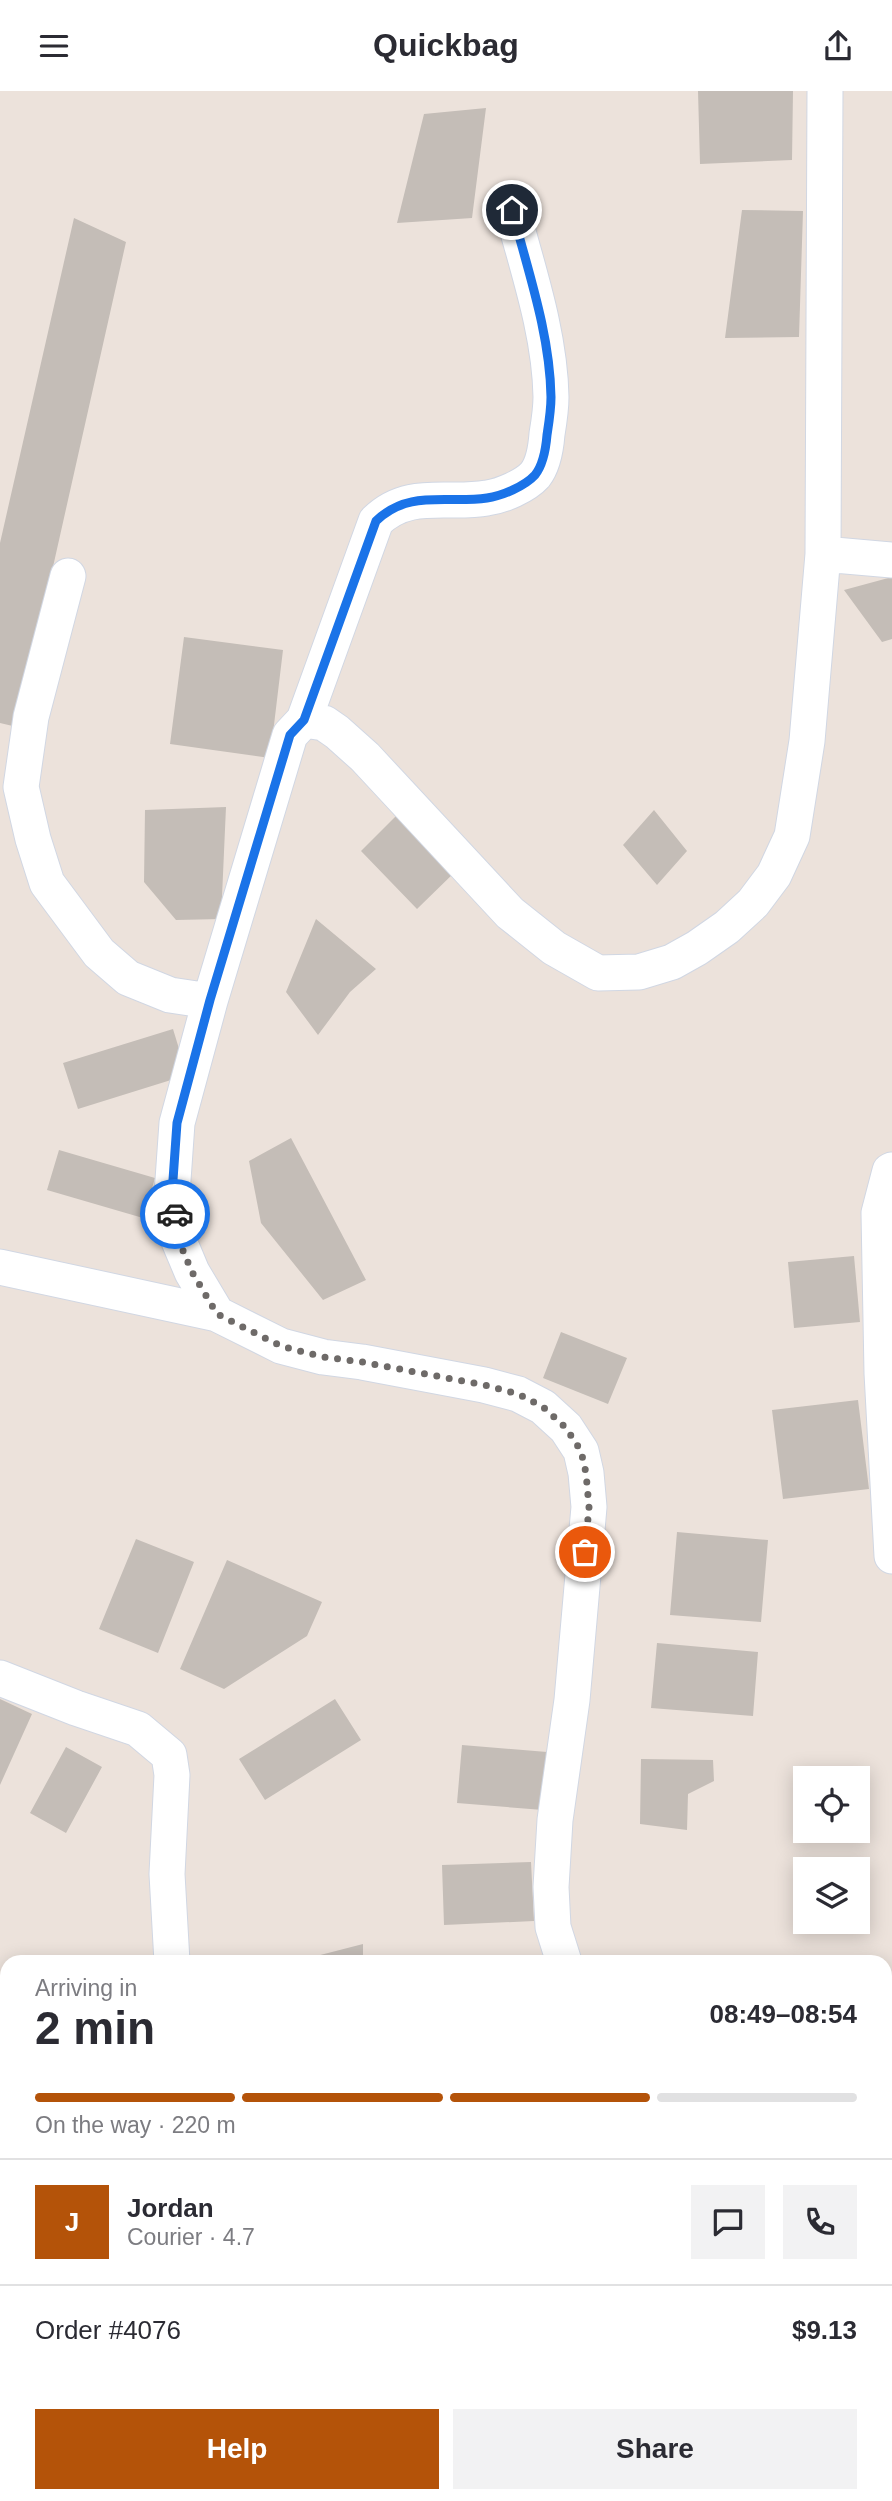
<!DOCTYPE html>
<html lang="en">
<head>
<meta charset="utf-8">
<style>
	:root { --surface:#fff; --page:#f2f2f3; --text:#2b2b33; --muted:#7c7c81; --line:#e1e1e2; --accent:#b45309 }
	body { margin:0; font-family:Arial,sans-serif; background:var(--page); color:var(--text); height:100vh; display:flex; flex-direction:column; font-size:26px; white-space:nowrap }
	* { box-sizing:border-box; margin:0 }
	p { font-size:23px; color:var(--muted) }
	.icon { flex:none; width:38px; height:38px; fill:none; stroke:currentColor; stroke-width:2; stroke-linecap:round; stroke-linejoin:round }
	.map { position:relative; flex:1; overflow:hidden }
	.sheet { position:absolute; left:0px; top:1864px; width:892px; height:548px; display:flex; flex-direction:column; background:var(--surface); border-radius:21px 21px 0 0; box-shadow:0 4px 18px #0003 }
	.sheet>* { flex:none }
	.tools { position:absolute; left:793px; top:1675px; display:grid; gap:14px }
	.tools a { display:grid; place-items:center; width:77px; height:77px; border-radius:0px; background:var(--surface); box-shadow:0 4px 18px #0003; font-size:35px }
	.pin { position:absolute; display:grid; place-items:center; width:60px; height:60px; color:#fff; margin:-30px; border:4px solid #fff; border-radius:50%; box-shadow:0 2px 7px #0007 }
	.courier { position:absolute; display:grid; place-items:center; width:70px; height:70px; margin:-35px; border:5px solid #1a73e8; border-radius:50%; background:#fff; color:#222; box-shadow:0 2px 9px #0007 }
	.headline em { font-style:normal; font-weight:600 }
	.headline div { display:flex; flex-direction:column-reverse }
	.headline { display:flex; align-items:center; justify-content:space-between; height:119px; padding:0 35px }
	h1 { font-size:46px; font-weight:600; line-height:52px }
	.bar { display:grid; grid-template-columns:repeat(4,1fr); gap:10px 7px; align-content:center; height:84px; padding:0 35px }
	.bar i { height:9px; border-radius:5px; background:var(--line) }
	.bar .on { background:var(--accent) }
	.bar p { grid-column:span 4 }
	.line { display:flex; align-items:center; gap:18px; padding:0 35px; border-top:2px solid var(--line) }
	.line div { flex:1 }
	.round { display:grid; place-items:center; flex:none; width:74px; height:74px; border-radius:0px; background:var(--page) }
	.primary-button { display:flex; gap:14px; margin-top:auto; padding:14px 35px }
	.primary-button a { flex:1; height:80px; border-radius:0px; background:var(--accent); color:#fff; font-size:28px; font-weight:600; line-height:80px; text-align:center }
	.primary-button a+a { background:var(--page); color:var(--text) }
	header { display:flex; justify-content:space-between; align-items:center; height:91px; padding:0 35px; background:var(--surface); font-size:32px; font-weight:600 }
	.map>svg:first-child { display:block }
	.building { fill:#c4bdb7 }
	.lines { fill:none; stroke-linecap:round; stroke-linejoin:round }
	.minor-casing { stroke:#d1d7e3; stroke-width:37 }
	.minor { stroke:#fff; stroke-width:35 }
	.done { stroke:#6e6a68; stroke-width:7; stroke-dasharray:0 12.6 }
	.route { stroke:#1a73e8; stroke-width:9 }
</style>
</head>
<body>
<header><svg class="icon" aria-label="menu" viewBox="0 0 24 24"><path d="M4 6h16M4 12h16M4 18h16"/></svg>Quickbag<svg class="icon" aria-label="share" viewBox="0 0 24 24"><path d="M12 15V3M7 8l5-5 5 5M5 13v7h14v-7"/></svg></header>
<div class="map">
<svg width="892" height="2410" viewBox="0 0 892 2410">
	<rect width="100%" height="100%" fill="#ece2db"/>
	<path class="building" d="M698,0H793L792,69L700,73Z
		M486,17L472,127L397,132L424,23Z
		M742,119L803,120L799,246L725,247Z
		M74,127L126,151L17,636L0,632V452Z
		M892,486V548L882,551L844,499Z
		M184,546L283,559L270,667L170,653Z
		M226,716L221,828L176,829L144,791L145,719Z
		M654,719L687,760L657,794L623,754Z
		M401,720L458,778L417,818L361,760Z
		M316,828L376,878L350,901L318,944L286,901Z
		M173,938L187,984L78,1018L63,972Z
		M291,1047L366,1189L323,1209L261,1132L249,1070Z
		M59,1059L155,1087L143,1127L47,1099Z
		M854,1165L860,1231L794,1237L788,1171Z
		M561,1241L627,1267L608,1313L543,1287Z
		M858,1309L869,1398L783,1408L772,1319Z
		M677,1441L768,1449L761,1531L670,1524Z
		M136,1448L194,1471L158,1562L99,1538Z
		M227,1469L322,1511L307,1545L224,1598L180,1578Z
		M657,1552L758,1561L753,1625L651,1617Z
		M0,1608L32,1623L0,1694Z
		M335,1608L361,1649L265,1709L239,1668Z
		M462,1654L547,1661L543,1719L457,1712Z
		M66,1656L102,1676L66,1742L30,1722Z
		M641,1668L713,1669L714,1690L688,1703L687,1739L640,1733Z
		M531,1771L534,1830L444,1834L442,1774Z
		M363,1853V1871H297V1870Z
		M892,2348V2410H873L872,2404H886V2349Z
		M264,2404H332L330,2410H261Z"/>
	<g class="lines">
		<g class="minor-casing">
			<path id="minor" d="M823,463L892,469
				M68,485L31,626L21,696L33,748L47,792L99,862L128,887L170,904L210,910
				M304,629L376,430C409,398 447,414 487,407C502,405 525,395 535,384C543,374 546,356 547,343C549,331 551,318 551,306C550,243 528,179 512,119
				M892,1079L890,1080L879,1122L882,1282L892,1465
				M0,1176L217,1223
				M0,1587L76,1617L138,1638L169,1664L172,1684L167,1783L172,1871
				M564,1871L553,1836L551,1796L555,1729L572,1609L589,1416L586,1382L581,1360L566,1337L543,1316L518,1303L484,1294L362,1271L323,1266L281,1255L217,1223L192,1181L179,1150L172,1103L177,1032L210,910L290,644L304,629L324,632L337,641L365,666L510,822L554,857L598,882L639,881L672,871L697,857L727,836L753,812L774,784L792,745L807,650L823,463L825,0
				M886,2150L892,2153
				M0,2152L7,2159
				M548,2404L561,2410"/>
		</g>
		<use href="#minor" class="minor"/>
	</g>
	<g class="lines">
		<path class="done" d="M175,1123L179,1150L192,1181L217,1223L281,1255L323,1266L362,1271L484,1294L518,1303L543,1316L566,1337L581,1360L586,1382L589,1416L585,1461"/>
		<path class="route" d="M175,1123L172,1103L177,1032L210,909L290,644L304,629L376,430C409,398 447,413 487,407C502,405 525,395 535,384C543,374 546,356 547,344C549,331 551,319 551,306C550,243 528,180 512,119"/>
	</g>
</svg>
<div class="tools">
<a><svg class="icon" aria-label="locate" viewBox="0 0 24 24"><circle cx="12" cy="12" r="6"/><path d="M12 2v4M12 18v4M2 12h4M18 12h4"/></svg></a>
<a><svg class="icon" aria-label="layers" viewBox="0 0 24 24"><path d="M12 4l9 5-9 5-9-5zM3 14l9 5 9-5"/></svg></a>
</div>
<div class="pin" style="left:585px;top:1461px;background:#ea580c"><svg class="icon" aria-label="bag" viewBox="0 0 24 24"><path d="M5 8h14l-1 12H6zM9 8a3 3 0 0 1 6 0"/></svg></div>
<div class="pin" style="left:512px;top:119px;background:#1f2937"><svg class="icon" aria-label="home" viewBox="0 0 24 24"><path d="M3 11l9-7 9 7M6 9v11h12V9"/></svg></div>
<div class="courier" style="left:175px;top:1123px"><svg class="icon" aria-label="car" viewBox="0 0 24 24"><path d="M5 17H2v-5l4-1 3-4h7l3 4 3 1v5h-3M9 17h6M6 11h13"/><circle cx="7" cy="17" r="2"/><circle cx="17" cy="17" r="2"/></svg></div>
<section class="sheet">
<div class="headline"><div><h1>2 min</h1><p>Arriving in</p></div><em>08:49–08:54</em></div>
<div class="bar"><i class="on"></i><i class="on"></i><i class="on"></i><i></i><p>On the way · 220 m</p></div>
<div class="line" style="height:126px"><b class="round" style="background:var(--accent);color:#fff">J</b><div><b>Jordan</b><p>Courier · 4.7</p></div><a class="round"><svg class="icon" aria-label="chat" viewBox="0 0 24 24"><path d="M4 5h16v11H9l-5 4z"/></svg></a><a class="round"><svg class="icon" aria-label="phone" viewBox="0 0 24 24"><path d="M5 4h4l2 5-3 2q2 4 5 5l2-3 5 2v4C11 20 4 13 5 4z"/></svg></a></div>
<div class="line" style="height:91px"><div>Order #4076</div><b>$9.13</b></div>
<div class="primary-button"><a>Help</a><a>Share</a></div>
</section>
</div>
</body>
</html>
